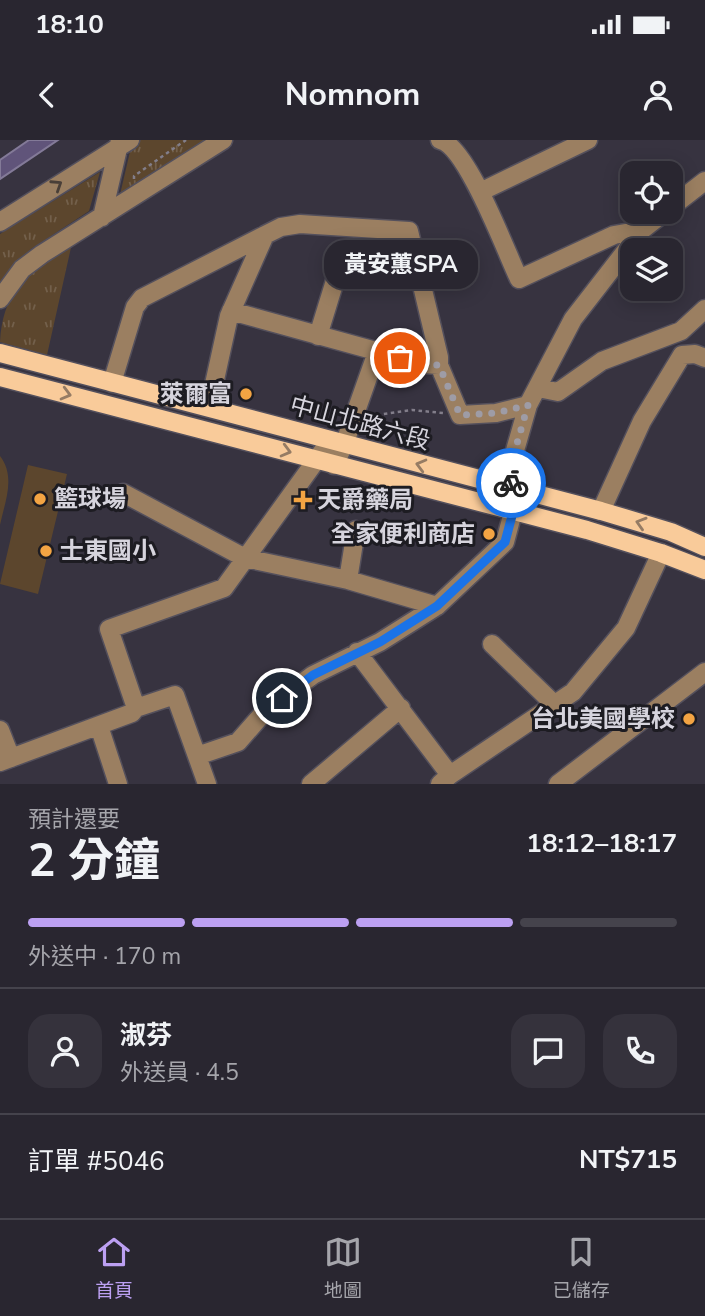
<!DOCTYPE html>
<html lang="zh-TW">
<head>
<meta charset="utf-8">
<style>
	:root { --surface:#292630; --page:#35323c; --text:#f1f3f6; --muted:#a5a5ab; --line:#45434c; --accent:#bca0f2 }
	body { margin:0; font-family:"Nunito Sans","Noto Sans TC",sans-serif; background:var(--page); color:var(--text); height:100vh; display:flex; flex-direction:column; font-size:26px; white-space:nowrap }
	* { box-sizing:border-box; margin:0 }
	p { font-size:23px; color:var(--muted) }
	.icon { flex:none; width:38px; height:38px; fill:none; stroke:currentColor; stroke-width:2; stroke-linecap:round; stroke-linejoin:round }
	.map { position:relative; height:644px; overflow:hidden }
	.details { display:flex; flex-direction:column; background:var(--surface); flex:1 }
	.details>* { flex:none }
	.fabs { position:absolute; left:620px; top:21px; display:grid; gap:14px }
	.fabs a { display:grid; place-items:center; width:63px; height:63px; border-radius:14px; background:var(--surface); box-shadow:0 4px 18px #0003,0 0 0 2px var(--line); font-size:35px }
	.pin { position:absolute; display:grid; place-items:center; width:60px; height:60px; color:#fff; margin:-30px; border:4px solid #fff; border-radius:50%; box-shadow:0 2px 7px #0007 }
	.courier { position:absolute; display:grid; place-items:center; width:70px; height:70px; margin:-35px; border:5px solid #1a73e8; border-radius:50%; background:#fff; color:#222; box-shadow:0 2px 9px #0007 }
	.bubble { position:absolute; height:49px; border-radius:21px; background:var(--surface); box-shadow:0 4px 18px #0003,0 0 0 2px var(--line); font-size:23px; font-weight:700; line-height:49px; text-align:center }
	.head em { font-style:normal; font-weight:700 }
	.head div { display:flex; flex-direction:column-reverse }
	.head { display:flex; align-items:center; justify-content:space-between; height:119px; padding:0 28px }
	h1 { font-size:46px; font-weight:700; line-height:52px }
	.bar { display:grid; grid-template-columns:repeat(4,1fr); gap:10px 7px; align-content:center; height:84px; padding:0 28px }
	.bar i { height:9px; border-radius:5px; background:var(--line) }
	.bar .active { background:var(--accent) }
	.bar p { grid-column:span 4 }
	.line { display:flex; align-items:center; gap:18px; padding:0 28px; border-top:2px solid var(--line) }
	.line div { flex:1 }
	.round { display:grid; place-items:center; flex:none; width:74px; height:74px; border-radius:21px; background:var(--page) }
	.status { display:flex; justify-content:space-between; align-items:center; height:49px; padding:0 35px; background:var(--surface); direction:ltr }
	.status svg { height:19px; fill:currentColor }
	header { display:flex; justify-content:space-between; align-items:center; height:91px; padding:0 28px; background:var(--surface); font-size:32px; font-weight:700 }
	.tab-bar { display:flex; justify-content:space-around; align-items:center; height:98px; border-top:2px solid var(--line); background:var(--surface); font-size:19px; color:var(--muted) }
	.tab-bar a { display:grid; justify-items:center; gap:4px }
	.tab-bar .active { color:var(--accent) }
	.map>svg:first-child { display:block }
	.green { fill:#5c462d }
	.park { fill:url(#park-tufts) }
	.water { fill:#60547a; stroke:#837a98; stroke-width:2 }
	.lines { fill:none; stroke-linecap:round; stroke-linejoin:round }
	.minor-casing { stroke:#54505c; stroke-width:21 }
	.major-casing { stroke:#54505c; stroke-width:21 }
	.path { stroke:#827e8a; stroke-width:2.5; stroke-dasharray:3.5 3.5; stroke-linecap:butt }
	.minor { stroke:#9b7f61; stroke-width:18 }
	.major { stroke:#f9cb9a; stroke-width:18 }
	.oneway { stroke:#493f38 }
	.oneway2 { stroke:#967c64 }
	.done { stroke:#9e9ca6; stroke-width:7; stroke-dasharray:0 12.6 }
	.route { stroke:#1a73e8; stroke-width:9 }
	.poi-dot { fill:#f3a443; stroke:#1d1c22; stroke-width:2.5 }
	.labels { text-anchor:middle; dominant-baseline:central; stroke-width:6; stroke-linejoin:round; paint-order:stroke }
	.poi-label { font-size:24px; font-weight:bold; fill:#d6d4dd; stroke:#1d1c22; text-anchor:end }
	.street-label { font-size:24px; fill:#d6d4dd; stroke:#1d1c22 }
</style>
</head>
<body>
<div class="status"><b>18:10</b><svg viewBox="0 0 49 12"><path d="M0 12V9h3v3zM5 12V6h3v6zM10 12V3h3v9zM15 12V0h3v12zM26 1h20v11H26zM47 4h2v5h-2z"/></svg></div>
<header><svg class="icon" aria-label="back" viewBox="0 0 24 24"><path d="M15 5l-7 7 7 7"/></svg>Nomnom<svg class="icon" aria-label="person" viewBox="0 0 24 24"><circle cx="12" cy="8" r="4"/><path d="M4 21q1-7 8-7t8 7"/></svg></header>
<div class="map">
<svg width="705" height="644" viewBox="0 0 705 644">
	<defs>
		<pattern id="park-tufts" width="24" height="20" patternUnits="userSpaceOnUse" patternTransform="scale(1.75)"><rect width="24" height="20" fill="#5c462d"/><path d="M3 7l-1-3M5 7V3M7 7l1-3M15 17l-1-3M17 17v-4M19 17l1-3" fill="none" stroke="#73604b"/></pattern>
	</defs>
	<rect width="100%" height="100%" fill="#373340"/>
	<path class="green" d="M0,316C16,337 5,361 0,385Z
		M28,325L67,334L38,454L0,444Z"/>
	<path class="park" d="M139,0H214L119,59L132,3Z
		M100,32L89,71L31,109L0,142V94Z
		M72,103L47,215L0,202C3,148 30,131 72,103Z"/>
	<path class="water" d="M29,0H58L0,39V20Z"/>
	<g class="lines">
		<g class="minor-casing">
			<path id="minor" d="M440,0C467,6 506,112 519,139L614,95L642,90
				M480,52L588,0
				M670,68L705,41
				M102,77L120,0
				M0,82L130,0
				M0,159L22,129L42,114L223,0
				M231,171L423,224L439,225
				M318,196L338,131
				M112,243L135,167L142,158L265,95
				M538,248L558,252L602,221L681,191L705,169
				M209,267L229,176L265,95L281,87L300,84L409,91L439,217V225L460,275L496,273L528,265
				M334,325L344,305L377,212
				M123,353L245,418L348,440L437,466
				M601,371L642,281L682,215L695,214L705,218
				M348,440L356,390
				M492,504L554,564
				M357,512L450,635
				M136,568L109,489L224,448L330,301
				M99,586L118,644
				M0,590L11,618
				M197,616L238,602L266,570L313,535L380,502L437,466L505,402L513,372L511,349L512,321L528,265L573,179L642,90L665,72
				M0,622L132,573L136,568L175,555L207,644
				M311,644L401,568
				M440,644L450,635L573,552L626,488L661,413
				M558,644L705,532"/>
		</g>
		<g class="major-casing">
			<path id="major" d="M0,213L601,371L671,392L705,407
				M0,237L587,390L661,413L705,430"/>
		</g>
		<path class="path" d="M134,39V36L186,0
			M370,276L412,270L443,273"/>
		<use href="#minor" class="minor"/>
		<use href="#major" class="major"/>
	</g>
	<defs><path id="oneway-chevron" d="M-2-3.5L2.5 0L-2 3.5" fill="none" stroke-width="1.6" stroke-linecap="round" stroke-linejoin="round" transform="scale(1.75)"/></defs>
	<use class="oneway" href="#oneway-chevron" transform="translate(57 45) rotate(-33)"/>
	<g class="oneway2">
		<use href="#oneway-chevron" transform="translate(66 254) rotate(15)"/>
		<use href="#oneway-chevron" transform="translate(286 311) rotate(15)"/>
		<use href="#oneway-chevron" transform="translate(421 325) rotate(-165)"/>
		<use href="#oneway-chevron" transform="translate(641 383) rotate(-163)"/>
	</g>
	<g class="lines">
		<path class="done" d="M400,218L423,225H439L460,275L496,273L528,265L512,321L511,343"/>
		<path class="route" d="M282,558L313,535L380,502L437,466L505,402L513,372L511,343"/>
	</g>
	<g class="poi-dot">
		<circle cx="246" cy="254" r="7"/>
		<circle cx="40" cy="359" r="7"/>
		<path d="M299.5 349.5h7v7h7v7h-7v7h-7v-7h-7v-7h7z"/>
		<circle cx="489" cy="394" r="7"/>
		<circle cx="46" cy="411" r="7"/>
		<circle cx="689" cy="579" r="7"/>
	</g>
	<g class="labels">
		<g class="poi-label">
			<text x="232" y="254">萊爾富</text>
			<text x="54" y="359" text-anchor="start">籃球場</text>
			<text x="317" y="360" text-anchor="start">天爵藥局</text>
			<text x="475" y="394">全家便利商店</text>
			<text x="60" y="411" text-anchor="start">士東國小</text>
			<text x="675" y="579">台北美國學校</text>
		</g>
		<g class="street-label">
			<text transform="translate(360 283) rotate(15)">中山北路六段</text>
		</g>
	</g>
</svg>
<div class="fabs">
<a><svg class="icon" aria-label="locate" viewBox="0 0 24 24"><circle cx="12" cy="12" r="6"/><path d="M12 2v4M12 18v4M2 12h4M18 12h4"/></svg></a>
<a><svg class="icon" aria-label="layers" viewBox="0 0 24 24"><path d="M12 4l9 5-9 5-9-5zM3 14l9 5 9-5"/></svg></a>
</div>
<div class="pin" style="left:400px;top:218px;background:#ea580c"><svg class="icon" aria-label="bag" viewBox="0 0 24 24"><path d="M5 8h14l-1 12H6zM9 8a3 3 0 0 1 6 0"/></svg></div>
<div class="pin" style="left:282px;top:558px;background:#1f2937"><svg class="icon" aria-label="home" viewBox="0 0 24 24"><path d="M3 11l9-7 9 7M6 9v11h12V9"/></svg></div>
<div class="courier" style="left:511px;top:343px"><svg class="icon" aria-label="bike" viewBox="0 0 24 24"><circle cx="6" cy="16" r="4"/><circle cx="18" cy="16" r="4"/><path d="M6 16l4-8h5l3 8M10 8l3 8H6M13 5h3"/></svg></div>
<div class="bubble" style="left:324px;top:100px;width:154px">黃安蕙SPA</div>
</div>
<section class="details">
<div class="head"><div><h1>2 分鐘</h1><p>預計還要</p></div><em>18:12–18:17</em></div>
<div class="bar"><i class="active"></i><i class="active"></i><i class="active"></i><i></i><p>外送中 · 170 m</p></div>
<div class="line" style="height:126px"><a class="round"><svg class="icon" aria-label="person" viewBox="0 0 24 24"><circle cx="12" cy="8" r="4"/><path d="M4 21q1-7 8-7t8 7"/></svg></a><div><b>淑芬</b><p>外送員 · 4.5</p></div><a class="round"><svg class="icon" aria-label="chat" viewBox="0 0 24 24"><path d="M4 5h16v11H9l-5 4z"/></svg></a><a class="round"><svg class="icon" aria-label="phone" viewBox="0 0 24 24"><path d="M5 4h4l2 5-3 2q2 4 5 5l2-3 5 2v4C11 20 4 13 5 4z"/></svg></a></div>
<div class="line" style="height:91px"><div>訂單 #5046</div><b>NT$715</b></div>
</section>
<nav class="tab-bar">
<a class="active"><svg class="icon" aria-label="home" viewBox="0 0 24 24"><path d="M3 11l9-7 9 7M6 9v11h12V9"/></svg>首頁</a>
<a><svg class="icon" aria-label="map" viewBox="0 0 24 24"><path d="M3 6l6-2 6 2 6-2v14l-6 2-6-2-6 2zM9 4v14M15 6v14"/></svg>地圖</a>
<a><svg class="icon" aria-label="saved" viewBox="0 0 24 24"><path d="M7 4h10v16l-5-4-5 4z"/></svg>已儲存</a>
</nav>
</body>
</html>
